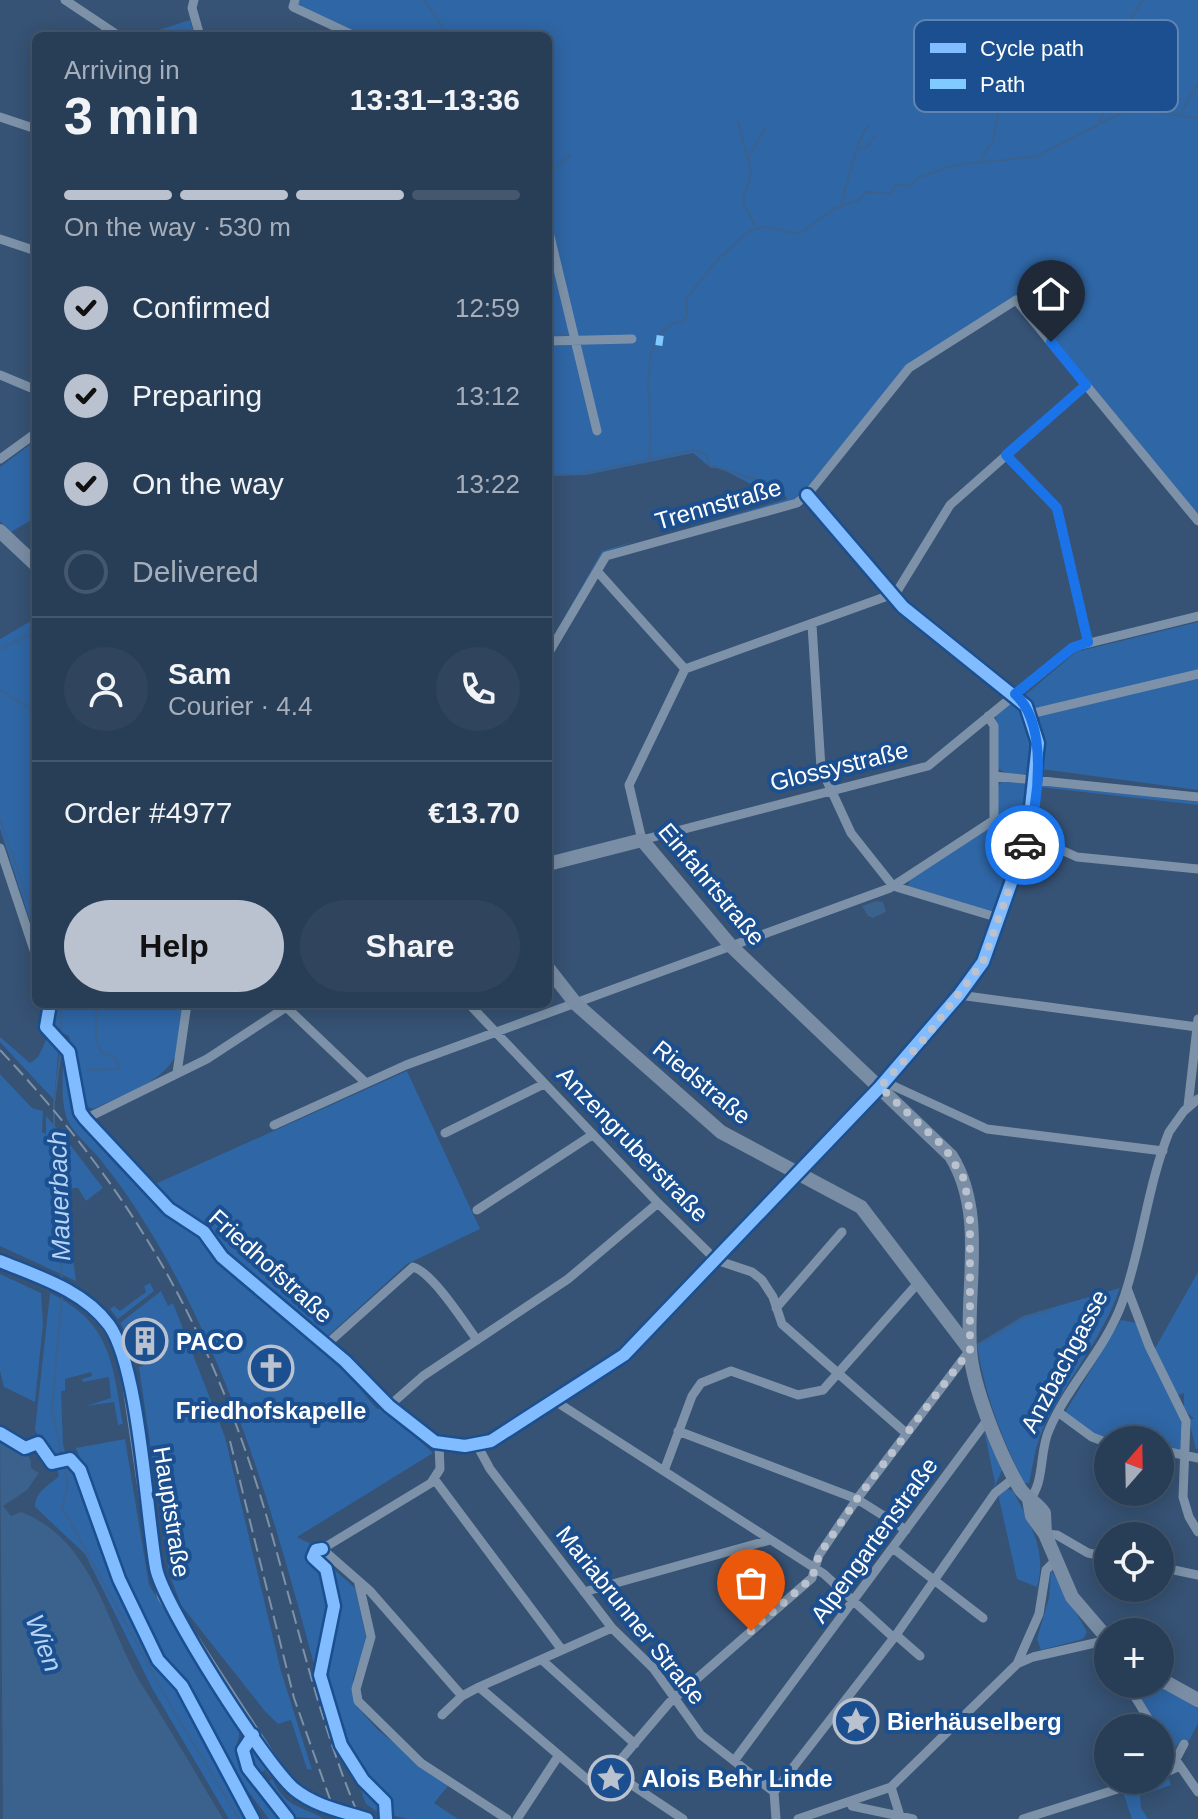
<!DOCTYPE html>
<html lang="en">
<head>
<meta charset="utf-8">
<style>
	:root { --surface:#283e57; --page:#30455d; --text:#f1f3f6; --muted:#a5aeba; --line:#44576d; --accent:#b9c2ce }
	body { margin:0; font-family:Helvetica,sans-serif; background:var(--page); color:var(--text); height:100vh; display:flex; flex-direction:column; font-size:30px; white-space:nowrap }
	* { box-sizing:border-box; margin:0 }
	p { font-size:26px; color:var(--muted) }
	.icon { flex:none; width:44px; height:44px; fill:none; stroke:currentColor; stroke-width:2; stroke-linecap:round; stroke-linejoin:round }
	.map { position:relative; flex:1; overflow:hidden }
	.panel { position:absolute; left:32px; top:32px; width:520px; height:976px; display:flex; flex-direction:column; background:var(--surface); border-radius:12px; box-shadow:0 4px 20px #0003,0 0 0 2px var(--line) }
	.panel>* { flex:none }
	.needle { width:52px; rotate:20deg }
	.tools { position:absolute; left:1094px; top:1426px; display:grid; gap:16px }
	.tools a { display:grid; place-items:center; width:80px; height:80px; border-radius:50%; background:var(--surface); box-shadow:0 4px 20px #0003,0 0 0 2px var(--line); font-size:40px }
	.pin { position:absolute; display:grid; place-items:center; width:68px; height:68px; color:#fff; margin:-82px -34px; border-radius:50% 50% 50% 0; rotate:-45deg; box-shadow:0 0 8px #0007 }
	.pin .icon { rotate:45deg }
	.courier { position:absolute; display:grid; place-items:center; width:80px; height:80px; margin:-40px; border:6px solid #1a73e8; border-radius:50%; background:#fff; color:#222; box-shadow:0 2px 10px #0007 }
	.headline em { font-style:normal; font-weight:800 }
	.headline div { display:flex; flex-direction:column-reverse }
	.headline { display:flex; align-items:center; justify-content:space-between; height:136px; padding:0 32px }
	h1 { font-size:52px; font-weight:800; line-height:60px }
	.bar { display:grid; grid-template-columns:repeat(4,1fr); gap:12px 8px; align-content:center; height:96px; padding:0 32px }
	.bar i { height:10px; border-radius:6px; background:var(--line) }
	.bar .selected { background:var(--accent) }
	.bar p { grid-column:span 4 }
	.line { display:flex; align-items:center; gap:20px; padding:0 32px; border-top:2px solid var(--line) }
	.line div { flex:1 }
	.round { display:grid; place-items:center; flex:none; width:84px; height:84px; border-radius:42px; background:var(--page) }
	ol { padding:0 32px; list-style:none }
	li { display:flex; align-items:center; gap:24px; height:88px }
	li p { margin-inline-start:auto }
	li .icon { padding:8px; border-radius:50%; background:var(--accent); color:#111; stroke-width:4 }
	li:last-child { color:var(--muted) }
	li i { width:44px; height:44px; border:4px solid var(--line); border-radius:50% }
	.action { display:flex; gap:16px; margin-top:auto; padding:16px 32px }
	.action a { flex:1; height:92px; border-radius:48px; background:var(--accent); color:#111; font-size:32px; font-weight:800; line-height:92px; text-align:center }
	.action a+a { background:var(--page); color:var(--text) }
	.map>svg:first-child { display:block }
	.green { fill:#2f66a5 }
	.water { fill:#3b618d }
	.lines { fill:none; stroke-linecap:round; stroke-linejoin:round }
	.stream { stroke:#3b618d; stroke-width:2 }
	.street { stroke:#7d92a8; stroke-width:9 }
	.secondary { stroke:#798da4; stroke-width:14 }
	.rail { stroke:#7e92a7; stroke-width:2; stroke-dasharray:14 6; stroke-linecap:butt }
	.secondary-bridge { stroke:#798da4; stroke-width:14 }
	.quiet { stroke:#80caff; stroke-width:10; stroke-dasharray:20 10; stroke-linecap:butt }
	.cycleway-casing { stroke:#1b4f8f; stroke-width:17 }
	.cycleway { stroke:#80bcff; stroke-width:12 }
	.done { stroke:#b9c2ce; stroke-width:8; stroke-dasharray:0 14.4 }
	.route { stroke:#1a73e8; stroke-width:10 }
	.labels { text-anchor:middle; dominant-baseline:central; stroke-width:8; stroke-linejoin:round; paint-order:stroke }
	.street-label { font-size:24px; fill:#fff; stroke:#1b4f8f }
	.poi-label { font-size:24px; font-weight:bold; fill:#fff; stroke:#1b4f8f; text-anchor:start }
	.water-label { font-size:26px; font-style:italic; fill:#b5d3f5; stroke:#1b4f8f }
	.key { fill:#1b4f8f; stroke:#5f84b1; stroke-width:2 }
	.key-label { font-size:22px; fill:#fff }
</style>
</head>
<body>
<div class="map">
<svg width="1198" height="1819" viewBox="0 0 1198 1819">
	<rect width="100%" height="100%" fill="#365274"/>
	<path class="green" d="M298,0H1198V515L1018,295L906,366L797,500L663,536L787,499L784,493L762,490L718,467L711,468L693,453L586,475L548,476V36H366L298,5Z
		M190,20L195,36H140Z
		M36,440V522L33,519L11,532L0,521V467Z
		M636,541L606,552L548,647L602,551Z
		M36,618V939L0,829V639Z
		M1198,622V670L1035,709L1024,696L1076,652Z
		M1198,678V790L1041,769L1043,742L1039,716Z
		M1013,701C1036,720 1034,744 1032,772C1022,776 1003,775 997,767L996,715Z
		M1003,780L1030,785L1024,827L998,815L997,787Z
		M1043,784L1198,802V805L1039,787Z
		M995,824L1021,835L1023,840L998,911L994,914L908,886L910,878Z
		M54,1004H185C183,1018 184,1035 179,1048C168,1082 122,1095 93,1109L82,1104L69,1036L55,1030Z
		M49,1034L59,1044L54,1100L0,1042V1037L30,1063L38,1057Z
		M64,1050L68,1056L77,1113L205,1238L218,1262L336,1361L377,1409L384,1408L433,1453L297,1537L315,1546L319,1556L355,1588L367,1642L353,1678L354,1703L378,1730L448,1786L434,1803L458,1819H407L376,1811L366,1804L355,1775L337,1750C288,1570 245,1383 145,1223C131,1200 116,1179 99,1158C90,1147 70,1130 66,1116C60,1095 63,1072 64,1050Z
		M407,1071L480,1229L407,1264L326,1338L227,1256L212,1233L175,1207L153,1185Z
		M0,1074L32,1108L43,1111L42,1132L46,1134V1116L61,1133L62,1156L65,1138L103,1188L86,1201L78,1188L64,1189L76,1281L0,1246Z
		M1198,1272V1448L1196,1450L1189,1420L1194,1418L1184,1411V1393L1178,1395L1154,1350Z
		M0,1274L41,1293L43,1324L35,1402L4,1387L0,1371Z
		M150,1283L154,1291L118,1319L110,1309L114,1306L120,1311L146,1292L144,1286Z
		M1120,1288C1102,1340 1066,1380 1043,1429C1035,1446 1033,1465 1029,1483H1024C1002,1438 984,1394 977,1344L1023,1316Z
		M161,1291L168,1306L173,1303L225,1437L281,1671L312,1770L307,1769L291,1720L278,1724L264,1710L181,1605L169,1573L139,1367L159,1357L148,1325L127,1334L120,1323Z
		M50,1293C111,1323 112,1361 123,1424L118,1425L114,1402L86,1406L111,1398L109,1377L83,1382L82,1379L92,1376L91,1372L65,1379V1391H61L63,1445L69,1467L79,1474L102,1541L97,1544L154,1663L183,1693L250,1819H229L152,1688L85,1554L35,1507C35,1491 51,1484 59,1476L52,1449L44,1448L35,1430Z
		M1121,1320L1137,1323L1180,1415L1185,1452L1160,1447V1440L1102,1439L1064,1414Z
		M984,1430L1002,1470L993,1491L995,1483Z
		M125,1439L149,1585L240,1730L236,1749L241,1770L279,1819H269L229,1766L178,1673L160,1658L119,1570L76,1448Z
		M1006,1488L1013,1491C1029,1521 1048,1552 1037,1587L1017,1579L998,1494Z
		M1051,1569L1087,1632L1083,1639L1041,1650L1037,1639L1049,1598Z
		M1131,1684H1156L1198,1707V1723L1189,1741L1181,1740L1175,1749H1171Z
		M252,1751C267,1762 271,1784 285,1798C296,1809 314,1811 323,1819L294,1817L267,1784L272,1779L265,1770L259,1774L249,1761Z
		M1169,1779L1171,1785L1140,1796L1141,1808L1148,1819H1132L1123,1792Z"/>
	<path class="water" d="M876,901L883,902L886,912L873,918L868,916L862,906Z
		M0,1436C14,1444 33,1450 31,1468L39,1473L27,1490L3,1506L11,1516L21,1512C96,1541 106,1628 144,1688C171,1731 197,1775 223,1819H3Z"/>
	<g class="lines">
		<path class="stream" d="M424,0L449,36
			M1179,117L1198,83
			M738,122L751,172L743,202L756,228
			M1101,123L1131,109L1198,118
			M859,149L868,146L875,135
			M748,158L765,129
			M980,161L993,141L998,116L994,101L998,76
			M548,174L571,154
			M842,205C844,191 860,130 869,126
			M548,336L566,335
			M648,461C659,427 627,328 684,321L687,314L686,299L715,262L750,230L765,227L799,234L834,209L859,200L866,192L891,194L896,185L908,186L920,177L951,166L1037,156L1098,125L1111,96L1115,45L1143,0
			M548,474H581L694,450L707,455L709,465L780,487
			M0,649L36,631
			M0,690L36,712
			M0,819L36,923
			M61,1004V1039
			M61,1049L54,1103V1180L62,1282
			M87,1070L120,1069L115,1058L101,1052L96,1039V1004
			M62,1296L52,1409L68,1486L62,1507L172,1708L239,1819
			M978,1345L1024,1317L1052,1309"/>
		<path class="street" d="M65,0L119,36
			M194,0L192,8L200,36
			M295,0L293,7L355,36
			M0,117L36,129
			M548,228L597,431
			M0,239L36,251
			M548,341L632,339
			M0,375L36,390
			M1086,385L950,505L896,593L685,669L629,785L642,840L928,766L1073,647L1198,616
			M1006,455L1057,508L1088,642
			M0,459L36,433
			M597,571L685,669
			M812,625L821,768L851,833L893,886L999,918
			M548,654L606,556L797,503L807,495L909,368L1016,300L1198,521
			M1030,714L1198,674
			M988,716L994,726V820
			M994,776L1198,797
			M994,820L1077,857L1198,869
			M0,848L36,956
			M959,995L1197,1027
			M50,1004L46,1027L69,1052L80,1112L85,1119L169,1209L204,1232L222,1257L345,1361L389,1406L435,1442L465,1446L491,1441L624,1355L880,1087L959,995L983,962L1028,835L1038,743L1026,706L903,607L807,495
			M283,1004L366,1083
			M469,1004L658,1203L716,1260L752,1272L762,1280L773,1297L782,1324L906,1433
			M177,1073L187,1004
			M885,1082L987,1129L1163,1151
			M1188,1106L1198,1019
			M85,1119L207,1059L291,1004
			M274,1125L406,1065L890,888L994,820
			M445,1133L544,1084
			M477,1210L592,1135
			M1127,1288L1149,1346L1186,1421L1183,1497L1189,1517L1198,1532
			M776,1308L842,1232
			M326,1345L413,1267C432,1272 464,1322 477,1340
			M555,1401L824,1574L894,1638
			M389,1406L423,1376L568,1279L658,1203
			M1058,1412L1092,1437L1108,1443
			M678,1431L857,1499L906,1530
			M439,1444L440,1469L431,1483L322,1549L370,1591L462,1696
			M477,1445L490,1469L612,1628L653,1668L701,1735L774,1792
			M1160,1450L1198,1458
			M664,1471L692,1396L701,1383L731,1371L798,1395L823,1390L918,1283
			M435,1480L562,1650
			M1029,1500C1045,1483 1039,1452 1049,1430C1068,1385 1105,1350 1122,1303C1142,1248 1147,1187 1169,1132L1184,1111L1198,1099
			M1045,1534L1057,1535L1088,1553L1108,1557
			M894,1549L983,1618
			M1160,1567L1198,1575
			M359,1584L371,1637L356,1689L358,1701L421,1763L507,1819
			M584,1592L770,1540
			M896,1635L920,1656
			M542,1660L635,1744
			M1017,1664L1033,1657L1108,1640
			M1127,1684L1154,1728
			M479,1687L589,1781L596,1784L626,1781
			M442,1715L462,1696L479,1687L612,1628
			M253,1735L243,1750L248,1768L288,1819
			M1160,1737L1198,1792
			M734,1761L988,1419
			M1175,1761L1184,1744
			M611,1771L683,1819
			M1160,1775L1178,1767
			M600,1784L669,1703L812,1578L819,1555L857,1499L970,1350
			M891,1787L900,1816
			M852,1806L913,1819
			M517,1819L559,1755
			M776,1819L774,1792L896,1635L995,1493L1014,1478
			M798,1819L891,1787L1017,1664L1039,1614L1046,1570L1055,1561
			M1023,1819L1146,1780"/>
		<path class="secondary" d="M0,531L36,565
			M548,864L642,840L731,946L951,1156C986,1212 966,1286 970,1349C972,1386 1000,1455 1019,1487C1025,1498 1037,1502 1044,1513L1045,1534
			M548,968L576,1004L721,1132L861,1207L970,1350
			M0,1261C54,1283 109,1301 126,1363L156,1567L164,1596L277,1770L296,1790L317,1804
			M1029,1500L1032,1516L1045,1534L1072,1597L1108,1639
			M1160,1679L1198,1700"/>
		<path class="rail" d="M0,1050C130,1188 206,1320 262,1501C294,1607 316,1716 360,1819
			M230,1441L294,1698L337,1819"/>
		<path class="secondary-bridge" d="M317,1804L367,1819"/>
		<path class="quiet" d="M656,340L663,341"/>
		<g class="cycleway-casing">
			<path id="cycleway" d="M50,1004L46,1027L69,1052L80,1112L85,1119L169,1209L204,1232L222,1257L345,1361L389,1406L435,1442L465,1446L491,1441L624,1355L880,1087L959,995L983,962L1028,835L1038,743L1026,706L903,607L807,495
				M0,1261C39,1277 83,1290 109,1325C139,1367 146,1511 156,1568C163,1605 265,1764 294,1789C315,1806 341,1811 367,1819
				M0,1433L25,1448L38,1443L52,1463L70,1459L80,1470L119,1579L158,1660L182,1686L253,1819
				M322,1549L316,1550L313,1557L326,1569L334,1606L320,1675L341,1745L363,1780L385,1802L386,1819
				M253,1735L243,1750L248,1768L288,1819"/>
		</g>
		<use href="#cycleway" class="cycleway"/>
	</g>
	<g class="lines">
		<path class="done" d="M751,1631L812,1578L819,1555L857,1499L970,1350V1213L964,1179L945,1148L880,1087L925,1038L983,962L1025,845"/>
		<path class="route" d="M1025,845C1039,804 1049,725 1015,694L1072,648L1088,642L1057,508L1006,455L1086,385L1051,342"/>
	</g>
	<defs>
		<g id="building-ring" transform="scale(2.3)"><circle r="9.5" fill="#1b4f8f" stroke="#b9c2ce" stroke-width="1.5"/><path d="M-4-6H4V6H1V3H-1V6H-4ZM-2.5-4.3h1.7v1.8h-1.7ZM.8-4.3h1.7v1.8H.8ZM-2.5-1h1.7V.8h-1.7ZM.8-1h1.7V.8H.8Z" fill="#b9c2ce"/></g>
		<g id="church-ring" transform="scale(2.3)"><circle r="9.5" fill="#1b4f8f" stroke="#b9c2ce" stroke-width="1.5"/><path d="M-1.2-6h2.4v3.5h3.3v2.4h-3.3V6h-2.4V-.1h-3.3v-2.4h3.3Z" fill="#b9c2ce"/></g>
		<g id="sight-ring" transform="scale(2.3)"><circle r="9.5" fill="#1b4f8f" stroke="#b9c2ce" stroke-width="1.5"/><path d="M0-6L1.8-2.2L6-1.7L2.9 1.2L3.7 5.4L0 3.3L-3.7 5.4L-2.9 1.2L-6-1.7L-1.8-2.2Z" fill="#b9c2ce"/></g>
	</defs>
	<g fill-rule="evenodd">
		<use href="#building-ring" x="145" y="1341"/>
		<use href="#church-ring" x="271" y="1368"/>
		<use href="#sight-ring" x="856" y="1721"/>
		<use href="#sight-ring" x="611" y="1778"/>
	</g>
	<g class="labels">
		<g class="street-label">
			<text transform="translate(718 504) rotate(-16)">Trennstraße</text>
			<text transform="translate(839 766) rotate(-14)">Glossystraße</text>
			<text transform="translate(712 884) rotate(50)">Einfahrtstraße</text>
			<text transform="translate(702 1082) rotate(39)">Riedstraße</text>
			<text transform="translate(633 1144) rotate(46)">Anzengruberstraße</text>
			<text transform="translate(271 1266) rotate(42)">Friedhofstraße</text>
			<text transform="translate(1064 1361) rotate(-62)">Anzbachgasse</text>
			<text transform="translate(172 1512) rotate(81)">Hauptstraße</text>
			<text transform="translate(874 1540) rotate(-54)">Alpengartenstraße</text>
			<text transform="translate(631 1615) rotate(51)">Mariabrunner Straße</text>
		</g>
		<g class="poi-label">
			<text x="176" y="1341">PACO</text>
			<text x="271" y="1410" text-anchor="middle">Friedhofskapelle</text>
			<text x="887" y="1721">Bierhäuselberg</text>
			<text x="642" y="1778">Alois Behr Linde</text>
		</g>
		<g class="water-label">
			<text transform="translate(59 1196) rotate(-92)">Mauerbach</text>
			<text transform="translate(44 1643) rotate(69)">Wien</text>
		</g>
	</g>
	<rect x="914" y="20" width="264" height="92" rx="12" class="key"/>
	<rect x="930" y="43" width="36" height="10" fill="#80bcff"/>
	<rect x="930" y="79" width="36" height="10" fill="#80caff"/>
	<g class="key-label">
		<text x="980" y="56">Cycle path</text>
		<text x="980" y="92">Path</text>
	</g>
</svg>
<div class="tools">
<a><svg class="needle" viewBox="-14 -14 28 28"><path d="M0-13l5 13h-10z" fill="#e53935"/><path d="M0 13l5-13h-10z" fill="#a5aeba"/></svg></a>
<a><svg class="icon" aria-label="locate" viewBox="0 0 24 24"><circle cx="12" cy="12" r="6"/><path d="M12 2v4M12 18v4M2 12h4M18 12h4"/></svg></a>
<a>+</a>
<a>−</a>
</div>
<div class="pin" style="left:751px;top:1631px;background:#ea580c"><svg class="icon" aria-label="bag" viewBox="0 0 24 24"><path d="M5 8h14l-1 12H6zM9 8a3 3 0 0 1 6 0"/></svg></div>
<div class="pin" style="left:1051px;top:342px;background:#1f2937"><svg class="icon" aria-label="home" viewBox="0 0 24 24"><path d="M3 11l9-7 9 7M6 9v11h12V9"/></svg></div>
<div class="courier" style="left:1025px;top:845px"><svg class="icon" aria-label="car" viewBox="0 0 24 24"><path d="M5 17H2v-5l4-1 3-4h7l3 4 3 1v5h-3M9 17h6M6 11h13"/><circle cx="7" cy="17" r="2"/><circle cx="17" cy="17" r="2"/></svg></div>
<section class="panel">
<div class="headline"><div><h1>3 min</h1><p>Arriving in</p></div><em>13:31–13:36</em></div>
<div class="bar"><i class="selected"></i><i class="selected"></i><i class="selected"></i><i></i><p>On the way · 530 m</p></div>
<ol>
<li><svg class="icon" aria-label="check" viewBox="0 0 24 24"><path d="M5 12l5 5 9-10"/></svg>Confirmed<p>12:59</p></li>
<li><svg class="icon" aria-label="check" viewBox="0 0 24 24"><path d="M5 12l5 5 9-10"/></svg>Preparing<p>13:12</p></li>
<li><svg class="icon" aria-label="check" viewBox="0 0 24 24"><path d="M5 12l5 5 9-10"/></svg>On the way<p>13:22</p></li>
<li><i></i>Delivered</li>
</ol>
<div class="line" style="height:144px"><a class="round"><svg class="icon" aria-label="person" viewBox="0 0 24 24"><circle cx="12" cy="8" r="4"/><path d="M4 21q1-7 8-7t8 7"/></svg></a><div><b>Sam</b><p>Courier · 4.4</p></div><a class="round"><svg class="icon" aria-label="phone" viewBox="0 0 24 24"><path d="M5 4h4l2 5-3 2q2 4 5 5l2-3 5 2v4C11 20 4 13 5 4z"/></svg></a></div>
<div class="line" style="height:104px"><div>Order #4977</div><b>€13.70</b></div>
<div class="action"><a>Help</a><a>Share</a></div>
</section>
</div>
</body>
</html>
